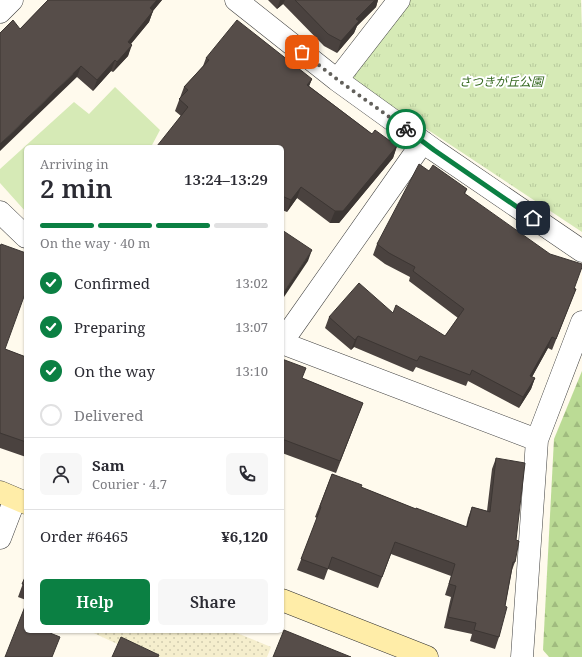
<!DOCTYPE html>
<html lang="en">
<head>
<meta charset="utf-8">
<style>
	:root { --surface:#fff; --page:#f7f7f7; --text:#2b2b33; --muted:#7c7c81; --line:#e1e1e2; --accent:#0b8043 }
	body { margin:0; font-family:"Noto Serif","Noto Sans JP",serif; background:var(--page); color:var(--text); height:100vh; display:flex; flex-direction:column; font-size:15px; white-space:nowrap }
	* { box-sizing:border-box; margin:0 }
	p { font-size:13px; color:var(--muted) }
	.icon { flex:none; width:22px; height:22px; fill:none; stroke:currentColor; stroke-width:2; stroke-linecap:round; stroke-linejoin:round }
	.map { position:relative; flex:1; overflow:hidden }
	.details { position:absolute; left:24px; top:145px; width:260px; height:488px; display:flex; flex-direction:column; background:var(--surface); border-radius:6px; box-shadow:0 1px 3px #0004 }
	.details>* { flex:none }
	.pin { position:absolute; display:grid; place-items:center; width:34px; height:34px; color:#fff; margin:-17px; border-radius:8px; box-shadow:0 2px 6px #0006 }
	.courier { position:absolute; display:grid; place-items:center; width:40px; height:40px; margin:-20px; border:3px solid #0b8043; border-radius:50%; background:#fff; color:#222; box-shadow:0 1px 5px #0007 }
	.headline em { font-style:normal; font-weight:600 }
	.headline div { display:flex; flex-direction:column-reverse }
	.headline { display:flex; align-items:center; justify-content:space-between; height:68px; padding:0 16px }
	h1 { font-size:26px; font-weight:600; line-height:30px }
	.bar { display:grid; grid-template-columns:repeat(4,1fr); gap:6px 4px; align-content:center; height:48px; padding:0 16px }
	.bar i { height:5px; border-radius:3px; background:var(--line) }
	.bar .active { background:var(--accent) }
	.bar p { grid-column:span 4 }
	.line { display:flex; align-items:center; gap:10px; padding:0 16px; border-top:1px solid var(--line) }
	.line div { flex:1 }
	.round { display:grid; place-items:center; flex:none; width:42px; height:42px; border-radius:6px; background:var(--page) }
	ol { padding:0 16px; list-style:none }
	li { display:flex; align-items:center; gap:12px; height:44px }
	li p { margin-inline-start:auto }
	li .icon { padding:4px; border-radius:50%; background:var(--accent); color:#fff; stroke-width:4 }
	li:last-child { color:var(--muted) }
	li i { width:22px; height:22px; border:2px solid var(--line); border-radius:50% }
	.button { display:flex; gap:8px; margin-top:auto; padding:8px 16px }
	.button a { flex:1; height:46px; border-radius:6px; background:var(--accent); color:#fff; font-size:16px; font-weight:600; line-height:46px; text-align:center }
	.button a+a { background:var(--page); color:var(--text) }
	.map>svg:first-child { display:block }
	.farmland { fill:url(#farmland-dots) }
	.grass { fill:#d6eab6 }
	.forest { fill:url(#forest-firs) }
	.park { fill:url(#park-tufts) }
	.lines { fill:none; stroke-linecap:round; stroke-linejoin:round }
	.street-casing { stroke:#404040; stroke-width:23 }
	.secondary-casing { stroke:#2f2f2f; stroke-width:23 }
	.street { stroke:#fff; stroke-width:22 }
	.secondary { stroke:#ffeda8; stroke-width:22 }
	.wall { fill:#4a423f }
	.shaded-wall { fill:#3c3633 }
	.building { fill:#564d49; stroke:#3c3633 }
	.done { stroke:#62605b; stroke-width:4; stroke-dasharray:0 7.2 }
	.route { stroke:#0b8043; stroke-width:5 }
	.labels { text-anchor:middle; dominant-baseline:central; stroke-width:4; stroke-linejoin:round; paint-order:stroke }
	.park-label { font-size:12px; font-style:italic; fill:#32661c; stroke:#fff }
</style>
</head>
<body>
<div class="map">
<svg width="582" height="657" viewBox="0 0 582 657">
	<defs>
		<pattern id="farmland-dots" width="8" height="8" patternUnits="userSpaceOnUse"><rect width="8" height="8" fill="#f5eecd"/><path d="M2 2h.1M6 6h.1" fill="none" stroke="#d1cbaf" stroke-width="1.8" stroke-linecap="round"/></pattern>
		<pattern id="forest-firs" width="22" height="20" patternUnits="userSpaceOnUse"><rect width="22" height="20" fill="#bbdb95"/><path d="M5 1l3.5 6h-7zM16 11l3.5 6h-7z" fill="#a0bb7f"/></pattern>
		<pattern id="park-tufts" width="24" height="20" patternUnits="userSpaceOnUse"><rect width="24" height="20" fill="#d6eab6"/><path d="M3 7l-1-3M5 7V3M7 7l1-3M15 17l-1-3M17 17v-4M19 17l1-3" fill="none" stroke="#b6c89b"/></pattern>
	</defs>
	<rect width="100%" height="100%" fill="#fffaed"/>
	<path class="farmland" d="M89,631H232L271,647L267,657H146Z"/>
	<path class="grass" d="M115,87L160,130L151,147H26V212L0,183V169L74,102L89,114Z"/>
	<path class="forest" d="M582,371V657H549L543,650L554,439Z"/>
	<path class="park" d="M408,0H581L582,32V232L348,77Z"/>
	<g class="lines">
		<g class="street-casing">
			<path id="street" d="M236,0L337,80L434,150L582,251
				M0,12L12,0
				M337,80L399,0
				M0,212L26,237
				M282,342L423,142
				M282,343L537,440
				M0,538L15,499
				M522,657L537,440L582,322"/>
		</g>
		<g class="secondary-casing">
			<path id="secondary" d="M0,492L26,503
				M282,600L427,657"/>
		</g>
		<use href="#street" class="street"/>
		<use href="#secondary" class="secondary"/>
	</g>
	<path class="wall" d="M48,0H162L153,11L149,22L131,44L128,56L113,72L111,71L93,91L77,77L20,29Z
		M268,0H378L376,7L357,26L354,33L337,53L324,46L283,4L277,9Z
		M206,58L312,79L309,86L372,134L397,146L393,158L339,223H330L297,198L287,212L282,210V147H157L181,116L175,111L184,87L203,66Z
		M429,171L467,189L465,194L576,289L552,350L548,348L532,377L535,378L531,389L519,408L468,381L466,386L416,367L413,372L354,347L351,350L325,328L329,317L393,313L445,336L458,318L409,281L410,277L385,264L373,255L377,244Z
		M0,247L5,349L26,357V457L0,448Z
		M282,359L302,378L363,403L336,473L282,453Z
		M496,458L516,540L515,562L512,570L499,637L495,649L470,641L472,634L444,628L451,597L445,595L451,576L391,554L378,588L328,569L324,580L297,570L317,518L315,517L332,474L361,487L416,509L466,527L468,518L472,507L487,511L492,469Z
		M26,575V600L18,597Z"/>
	<path class="shaded-wall" d="M157,0H162L146,19L150,8Z
		M280,0H285L283,4L277,9Z
		M375,0H378L376,7L357,26L354,33L337,53L341,41L356,19Z
		M153,11L149,22L124,52L128,42Z
		M132,45L128,56L113,72L117,62Z
		M115,60L111,71L93,91L97,80Z
		M81,66L77,77L0,151V144Z
		M312,79L307,91V85Z
		M397,146L393,158L339,223H330L335,211Z
		M301,187L297,198L287,212L291,200Z
		M312,250L308,261L282,300V295Z
		M358,336L354,347L351,350L355,340Z
		M552,337L548,348L527,386L530,376Z
		M535,378L531,389L519,408L523,397Z"/>
	<path class="building" d="M48,0H157L150,8L153,11L128,42L132,45L117,62L115,60L97,80L81,66L0,144V33L13,20L20,29Z
		M295,0H375L356,19L359,21L341,41L328,34Z
		M237,20L312,79L307,85L372,134L375,130L397,146L343,211H335L301,187L291,200L282,196V147H158L157,146L188,107L179,99L188,90L184,87L209,60L206,58Z
		M419,164L429,171L433,165L467,189L464,193L550,254L582,264V267L574,289H576L556,339L552,337L530,376L535,378L523,397L472,370L470,375L420,356L417,361L358,336L355,340L329,317L359,283L393,313L396,305L445,336L464,309L413,271L415,267L389,253L377,244Z
		M282,230L312,250L282,295Z
		M1,244L26,253V291L5,349L26,357V442L0,433V247Z
		M282,359L306,368L302,378L363,403L340,461L282,439Z
		M496,458L525,463L516,540L519,541L515,562H513L505,606L507,607L499,637L474,630L476,623L448,617L456,586L449,584L455,564L395,542L382,577L332,557L328,569L301,559L321,507L320,506L332,474L362,485L361,487L416,509V508L467,527L472,507L490,512Z
		M26,575V585L22,584Z
		M26,604V631H50V633L60,637L52,657H5Z
		M284,630L351,657H273Z
		M121,637L159,655L158,657H112Z"/>
	<g class="lines">
		<path class="done" d="M302,52L338,80L406,129"/>
		<path class="route" d="M406,129L434,150L533,218"/>
	</g>
	<g class="labels">
		<g class="park-label">
			<text x="501" y="81">さつきが丘公園</text>
		</g>
	</g>
</svg>
<div class="pin" style="left:302px;top:52px;background:#ea580c"><svg class="icon" aria-label="bag" viewBox="0 0 24 24"><path d="M5 8h14l-1 12H6zM9 8a3 3 0 0 1 6 0"/></svg></div>
<div class="pin" style="left:533px;top:218px;background:#1f2937"><svg class="icon" aria-label="home" viewBox="0 0 24 24"><path d="M3 11l9-7 9 7M6 9v11h12V9"/></svg></div>
<div class="courier" style="left:406px;top:129px"><svg class="icon" aria-label="bike" viewBox="0 0 24 24"><circle cx="6" cy="16" r="4"/><circle cx="18" cy="16" r="4"/><path d="M6 16l4-8h5l3 8M10 8l3 8H6M13 5h3"/></svg></div>
<section class="details">
<div class="headline"><div><h1>2 min</h1><p>Arriving in</p></div><em>13:24–13:29</em></div>
<div class="bar"><i class="active"></i><i class="active"></i><i class="active"></i><i></i><p>On the way · 40 m</p></div>
<ol>
<li><svg class="icon" aria-label="check" viewBox="0 0 24 24"><path d="M5 12l5 5 9-10"/></svg>Confirmed<p>13:02</p></li>
<li><svg class="icon" aria-label="check" viewBox="0 0 24 24"><path d="M5 12l5 5 9-10"/></svg>Preparing<p>13:07</p></li>
<li><svg class="icon" aria-label="check" viewBox="0 0 24 24"><path d="M5 12l5 5 9-10"/></svg>On the way<p>13:10</p></li>
<li><i></i>Delivered</li>
</ol>
<div class="line" style="height:72px"><a class="round"><svg class="icon" aria-label="person" viewBox="0 0 24 24"><circle cx="12" cy="8" r="4"/><path d="M4 21q1-7 8-7t8 7"/></svg></a><div><b>Sam</b><p>Courier · 4.7</p></div><a class="round"><svg class="icon" aria-label="phone" viewBox="0 0 24 24"><path d="M5 4h4l2 5-3 2q2 4 5 5l2-3 5 2v4C11 20 4 13 5 4z"/></svg></a></div>
<div class="line" style="height:52px"><div>Order #6465</div><b>¥6,120</b></div>
<div class="button"><a>Help</a><a>Share</a></div>
</section>
</div>
</body>
</html>
